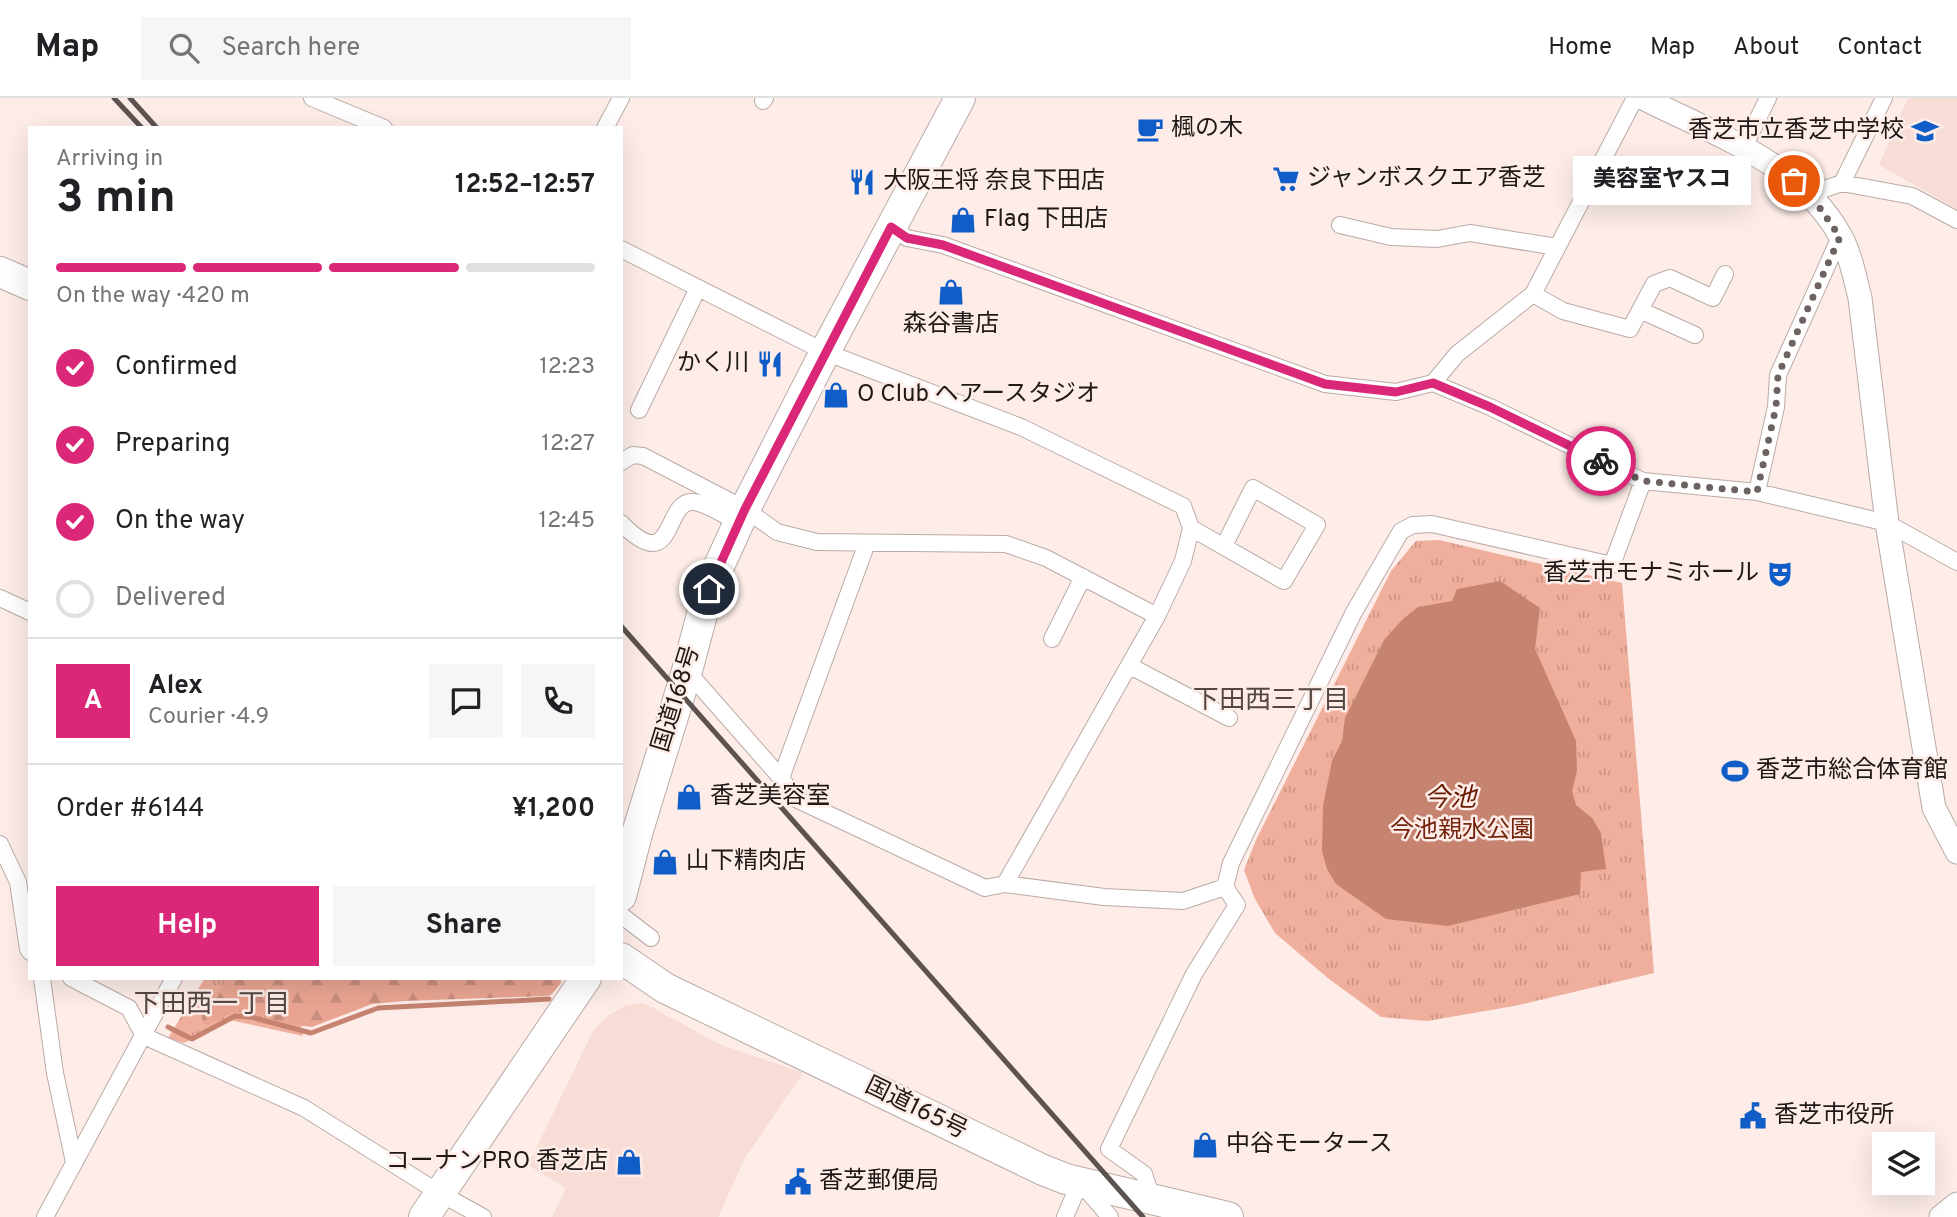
<!DOCTYPE html>
<html lang="en">
<head>
<meta charset="utf-8">
<style>
	:root { --surface:#fff; --page:#f6f6f6; --text:#202124; --muted:#757577; --line:#e0e0e0; --accent:#db2777 }
	body { margin:0; font-family:Overpass,"Noto Sans JP",sans-serif; background:var(--page); color:var(--text); height:100vh; display:flex; flex-direction:column; font-size:26px; white-space:nowrap }
	* { box-sizing:border-box; margin:0 }
	p { font-size:23px; color:var(--muted) }
	.icon { flex:none; width:38px; height:38px; fill:none; stroke:currentColor; stroke-width:2; stroke-linecap:round; stroke-linejoin:round }
	.map { position:relative; flex:1; overflow:hidden }
	.drawer { position:absolute; left:28px; top:28px; width:595px; height:854px; display:flex; flex-direction:column; background:var(--surface); border-radius:0px; box-shadow:0 7px 28px #0002 }
	.drawer>* { flex:none }
	.controls { position:absolute; left:1872px; top:1034px; display:grid; gap:14px }
	.controls a { display:grid; place-items:center; width:63px; height:63px; border-radius:0px; background:var(--surface); box-shadow:0 7px 28px #0002; font-size:35px }
	.pin { position:absolute; display:grid; place-items:center; width:60px; height:60px; color:#fff; margin:-30px; border:4px solid #fff; border-radius:50%; box-shadow:0 2px 7px #0007 }
	.courier { position:absolute; display:grid; place-items:center; width:70px; height:70px; margin:-35px; border:5px solid #db2777; border-radius:50%; background:#fff; color:#222; box-shadow:0 2px 9px #0007 }
	.bubble { position:absolute; height:49px; border-radius:0px; background:var(--surface); box-shadow:0 7px 28px #0002; font-size:23px; font-weight:700; line-height:49px; text-align:center }
	.headline em { font-style:normal; font-weight:700 }
	.headline div { display:flex; flex-direction:column-reverse }
	.headline { display:flex; align-items:center; justify-content:space-between; height:119px; padding:0 28px }
	h1 { font-size:46px; font-weight:700; line-height:52px }
	.bar { display:grid; grid-template-columns:repeat(4,1fr); gap:10px 7px; align-content:center; height:84px; padding:0 28px }
	.bar i { height:9px; border-radius:5px; background:var(--line) }
	.bar .active { background:var(--accent) }
	.bar p { grid-column:span 4 }
	.line { display:flex; align-items:center; gap:18px; padding:0 28px; border-top:2px solid var(--line) }
	.line div { flex:1 }
	.round { display:grid; place-items:center; flex:none; width:74px; height:74px; border-radius:0px; background:var(--page) }
	ol { padding:0 28px; list-style:none }
	li { display:flex; align-items:center; gap:21px; height:77px }
	li p { margin-inline-start:auto }
	li .icon { padding:7px; border-radius:50%; background:var(--accent); color:#fff; stroke-width:4 }
	li:last-child { color:var(--muted) }
	li i { width:38px; height:38px; border:4px solid var(--line); border-radius:50% }
	.primary-button { display:flex; gap:14px; margin-top:auto; padding:14px 28px }
	.primary-button a { flex:1; height:80px; border-radius:0px; background:var(--accent); color:#fff; font-size:28px; font-weight:700; line-height:80px; text-align:center }
	.primary-button a+a { background:var(--page); color:var(--text) }
	header { display:flex; align-items:center; gap:42px; box-sizing:border-box; height:98px; padding:0 35px; background:var(--surface); border-bottom:2px solid var(--line) }
	header strong { font-size:33px }
	nav { display:flex; gap:38px; margin-inline-start:auto; font-size:24px }
	.search { width:490px; height:63px; background:var(--page); display:flex; align-items:center; gap:18px; box-sizing:border-box; padding:0 24px; border-radius:0px; color:var(--muted); font-size:26px }
	.map>svg:first-child { display:block }
	.built { fill:#f7ddd6 }
	.grass { fill:url(#grass-tufts) }
	.forest { fill:url(#forest-firs) }
	.water { fill:#c58370 }
	.lines { fill:none; stroke-linecap:round; stroke-linejoin:round }
	.stream { stroke:#c58370; stroke-width:5 }
	.street-casing { stroke:#bbaba6; stroke-width:18 }
	.secondary-casing { stroke:#bbaba6; stroke-width:25 }
	.highway-casing { stroke:#bbaba6; stroke-width:32 }
	.street { stroke:#fff; stroke-width:16 }
	.secondary { stroke:#fff; stroke-width:23 }
	.highway { stroke:#fff; stroke-width:30 }
	.rail { stroke:#5c5350; stroke-width:5 }
	.done { stroke:#6c625f; stroke-width:7; stroke-dasharray:0 12.6 }
	.route { stroke:#db2777; stroke-width:9 }
	.labels { text-anchor:middle; dominant-baseline:central; stroke-width:5; stroke-linejoin:round; paint-order:stroke }
	.poi-label { font-size:24px; fill:#1e1816; stroke:#fdece7; text-anchor:start }
	.street-label { font-size:24px; fill:#1e1816; stroke:#fdece7 }
	.park-label { font-size:24px; fill:#74240d; stroke:#fdece7 }
	.neighbourhood-label { font-size:26px; fill:#544642; stroke:#fdece7 }
	.water-label { font-size:26px; font-style:italic; fill:#681901; stroke:#fdece7 }
</style>
</head>
<body>
<header>
<strong>Map</strong>
<div class="search"><svg class="icon" aria-label="search" viewBox="0 0 24 24"><circle cx="10" cy="10" r="6"/><path d="M15 15l6 6"/></svg>Search here</div>
<nav><a>Home</a><a>Map</a><a>About</a><a>Contact</a></nav>
</header>
<div class="map">
<svg width="1957" height="1119" viewBox="0 0 1957 1119">
	<defs>
		<pattern id="grass-tufts" width="24" height="20" patternUnits="userSpaceOnUse" patternTransform="scale(1.75)"><rect width="24" height="20" fill="#f0ae9c"/><path d="M3 7l-1-3M5 7V3M7 7l1-3M15 17l-1-3M17 17v-4M19 17l1-3" fill="none" stroke="#cd9586"/></pattern>
		<pattern id="forest-firs" width="22" height="20" patternUnits="userSpaceOnUse" patternTransform="scale(1.75)"><rect width="22" height="20" fill="#eaa592"/><path d="M5 1l3.5 6h-7zM16 11l3.5 6h-7z" fill="#c88d7d"/></pattern>
	</defs>
	<rect width="100%" height="100%" fill="#fdece7"/>
	<path class="built" d="M1908,0H1957V111L1879,67Z
		M644,905L719,946L803,975L745,1060L718,1119H552L566,1090L528,1067L594,931L609,917L627,907Z"/>
	<path class="grass" d="M1439,442L1622,485L1654,875L1514,908L1427,923L1381,919L1329,881L1275,835L1255,801L1244,772L1256,742L1391,473L1416,443Z
		M205,880H293L303,938L230,922L184,945L168,940Z"/>
	<path class="forest" d="M230,880H561V885L551,897L546,898L404,903L372,906L312,929L287,926L247,913L232,915L208,927L203,925C197,908 219,892 230,880Z"/>
	<path class="water" d="M1500,483L1540,510L1535,551L1576,643L1577,673L1572,693L1576,707L1592,720L1601,735L1606,771L1581,774L1580,796L1448,828L1386,821L1336,786L1327,771L1322,753L1323,708L1332,663L1342,643L1345,620L1384,542L1403,521L1418,509L1452,503L1457,491Z"/>
	<g class="lines">
		<path class="stream" d="M168,929L192,941L235,918L251,919L311,935L378,910L549,901"/>
		<g class="street-casing">
			<path id="street" d="M312,0L384,30
				M763,3L765,0
				M605,30L621,0
				M1743,51L1768,0
				M1842,85L1884,0
				M1810,96L1842,85L1912,98L1957,122
				M1340,127L1391,139L1437,141L1470,135L1557,149
				M891,129L907,140L943,147L1325,286L1396,294L1433,285L1490,309L1643,383L1757,394L1887,425L1957,464
				M621,151L825,254L1021,329L1183,408L1191,430L1183,463L1157,518L1005,786
				M1533,196L1563,213L1630,231L1654,186L1670,180L1713,200L1725,176
				M1640,212L1695,237
				M1433,285L1457,256L1533,196L1635,0
				M639,312L698,190
				M621,364L633,357L643,358L745,411L777,434L817,444L1006,446L1046,460L1157,518
				M1757,394L1776,309L1778,277L1840,139
				M621,425C676,481 663,402 693,404C708,405 726,419 739,425
				M1191,430L1284,483L1317,427L1253,390L1224,448
				M0,500L30,514
				M1052,541L1083,479
				M1130,568L1229,620
				M687,573L781,680L796,701L985,790L1005,786L1104,799L1183,803L1225,789L1237,807L1194,876L1109,1051L1144,1076L1152,1101
				M781,680L867,445
				M0,746L18,784L28,851L30,854
				M1225,789L1231,765L1354,514L1401,433L1413,427L1432,426L1612,467L1643,383
				M621,817L651,840
				M42,880L55,975L74,1064
				M71,880L129,910L144,938L304,1010L441,1096L483,1119
				M45,1119L174,880
				M1065,1119L1080,1084L1110,1119"/>
		</g>
		<g class="secondary-casing">
			<path id="secondary" d="M1643,0C1714,36 1801,65 1841,139C1851,158 1855,180 1860,200L1887,425L1934,710L1957,754
				M1941,1119L1957,1106"/>
		</g>
		<g class="highway-casing">
			<path id="highway" d="M0,174L30,187
				M621,798L638,732L687,573L709,490L745,411L825,254L960,0
				M621,860L665,890L1043,1072L1066,1081L1228,1119
				M424,1119L586,880"/>
		</g>
		<use href="#street" class="street"/>
		<use href="#secondary" class="secondary"/>
		<use href="#highway" class="highway"/>
		<path class="rail" d="M114,0L142,30
			M130,0L157,30
			M621,528L1143,1119"/>
	</g>
	<g class="lines">
		<path class="done" d="M1601,363L1643,383L1757,394L1776,309L1778,277L1840,139L1810,96L1794,83"/>
		<path class="route" d="M709,491L745,411L891,129L907,140L943,147L1325,286L1396,294L1433,285L1490,309L1601,363"/>
	</g>
	<defs>
		<g id="cafe-bare" transform="scale(2.1)"><path d="M-5.5-4.5H6V0H3Q3 3.5 0 3.5H-2.5Q-5.5 3.5-5.5 0ZM3-3.2v2h1.7v-2ZM-6 4.5H4V6H-6Z" fill="#105dc7" stroke="#fdece7" stroke-width="2.5" paint-order="stroke"/></g>
		<g id="school-bare" transform="scale(2.1)"><path d="M0-5L7-2L0 1L-7-2ZM-4 1L0 2.5L4 1V4Q0 6-4 4Z" fill="#105dc7" stroke="#fdece7" stroke-width="2.5" paint-order="stroke"/></g>
		<g id="supermarket-bare" transform="scale(2.1)"><path d="M-6-5.5h2.5l.6 2H6L4.5 2H-2.5L-4.4-4H-6ZM-1.5 3.2a1.3 1.3 0 1 0 .1 0ZM3 3.2a1.3 1.3 0 1 0 .1 0Z" fill="#105dc7" stroke="#fdece7" stroke-width="2.5" paint-order="stroke"/></g>
		<g id="restaurant-bare" transform="scale(2.1)"><path d="M-5-6h1v4h1v-4h1v4h1v-4h1v5L-1.5 .5V6h-2V.5L-5-1ZM5-6V6H3V1.5H1.5Q1.5-4 5-6Z" fill="#105dc7" stroke="#fdece7" stroke-width="2.5" paint-order="stroke"/></g>
		<g id="shop-bare" transform="scale(2.1)"><path d="M-5-2.5h2.3a2.7 3.5 0 0 1 5.4 0H5L5.5 6h-11ZM-1.5-2.5h3a1.5 2.3 0 0 0-3 0Z" fill="#105dc7" stroke="#fdece7" stroke-width="2.5" paint-order="stroke"/></g>
		<g id="theatre-bare" transform="scale(2.1)"><path d="M-5-5.5Q0-4 5-5.5V0Q5 5 0 6Q-5 5-5 0ZM-3.3-2.5H-1v1.5H-3.3ZM1-2.5H3.3v1.5H1ZM-2.8 1Q0 5.5 2.8 1Z" fill="#105dc7" stroke="#fdece7" stroke-width="2.5" paint-order="stroke"/></g>
		<g id="stadium-bare" transform="scale(2.1)"><path d="M0-5a6.5 5 0 1 0 0 10a6.5 5 0 1 0 0-10ZM-3.5-1.8h7v3.6h-7Z" fill="#105dc7" stroke="#fdece7" stroke-width="2.5" paint-order="stroke"/></g>
		<g id="civic-bare" transform="scale(2.1)"><path d="M-.6-6.5H3V-4.5H.6V-3L4-1V1h2V6H-6V1h2V-1L-.6-3ZM-1.2 2.5V6h2.4V2.5Z" fill="#105dc7" stroke="#fdece7" stroke-width="2.5" paint-order="stroke"/></g>
	</defs>
	<g fill-rule="evenodd">
		<use href="#cafe-bare" x="1150" y="31"/>
		<use href="#school-bare" x="1925" y="33"/>
		<use href="#supermarket-bare" x="1286" y="81"/>
		<use href="#restaurant-bare" x="862" y="84"/>
		<use href="#shop-bare" x="963" y="122"/>
		<use href="#shop-bare" x="951" y="194"/>
		<use href="#restaurant-bare" x="770" y="266"/>
		<use href="#shop-bare" x="836" y="297"/>
		<use href="#theatre-bare" x="1780" y="476"/>
		<use href="#stadium-bare" x="1735" y="673"/>
		<use href="#shop-bare" x="689" y="699"/>
		<use href="#shop-bare" x="665" y="764"/>
		<use href="#civic-bare" x="1753" y="1018"/>
		<use href="#shop-bare" x="1205" y="1047"/>
		<use href="#shop-bare" x="629" y="1064"/>
		<use href="#civic-bare" x="798" y="1084"/>
	</g>
	<g class="labels">
		<g class="poi-label">
			<text x="1171" y="31">楓の木</text>
			<text x="1904" y="33" text-anchor="end">香芝市立香芝中学校</text>
			<text x="1307" y="81">ジャンボスクエア香芝</text>
			<text x="883" y="84">大阪王将 奈良下田店</text>
			<text x="984" y="122">Flag 下田店</text>
			<text x="951" y="227" text-anchor="middle">森谷書店</text>
			<text x="749" y="266" text-anchor="end">かく川</text>
			<text x="857" y="297">O Club ヘアースタジオ</text>
			<text x="1759" y="476" text-anchor="end">香芝市モナミホール</text>
			<text x="1756" y="673">香芝市総合体育館</text>
			<text x="710" y="699">香芝美容室</text>
			<text x="686" y="764">山下精肉店</text>
			<text x="1774" y="1018">香芝市役所</text>
			<text x="1226" y="1047">中谷モータース</text>
			<text x="608" y="1064" text-anchor="end">コーナンPRO 香芝店</text>
			<text x="819" y="1084">香芝郵便局</text>
		</g>
		<g class="street-label">
			<text transform="translate(677 601) rotate(-73)">国道168号</text>
			<text transform="translate(916 1011) rotate(26)">国道165号</text>
		</g>
		<g class="park-label">
			<text x="1462" y="733">今池親水公園</text>
		</g>
		<g class="neighbourhood-label">
			<text x="1271" y="603">下田西三丁目</text>
			<text x="212" y="907">下田西一丁目</text>
		</g>
		<g class="water-label">
			<text x="1450" y="701">今池</text>
		</g>
	</g>
</svg>
<div class="controls">
<a><svg class="icon" aria-label="layers" viewBox="0 0 24 24"><path d="M12 4l9 5-9 5-9-5zM3 14l9 5 9-5"/></svg></a>
</div>
<div class="pin" style="left:1794px;top:83px;background:#ea580c"><svg class="icon" aria-label="bag" viewBox="0 0 24 24"><path d="M5 8h14l-1 12H6zM9 8a3 3 0 0 1 6 0"/></svg></div>
<div class="pin" style="left:709px;top:491px;background:#1f2937"><svg class="icon" aria-label="home" viewBox="0 0 24 24"><path d="M3 11l9-7 9 7M6 9v11h12V9"/></svg></div>
<div class="courier" style="left:1601px;top:363px"><svg class="icon" aria-label="bike" viewBox="0 0 24 24"><circle cx="6" cy="16" r="4"/><circle cx="18" cy="16" r="4"/><path d="M6 16l4-8h5l3 8M10 8l3 8H6M13 5h3"/></svg></div>
<div class="bubble" style="left:1573px;top:58px;width:178px">美容室ヤスコ</div>
<section class="drawer">
<div class="headline"><div><h1>3 min</h1><p>Arriving in</p></div><em>12:52–12:57</em></div>
<div class="bar"><i class="active"></i><i class="active"></i><i class="active"></i><i></i><p>On the way · 420 m</p></div>
<ol>
<li><svg class="icon" aria-label="check" viewBox="0 0 24 24"><path d="M5 12l5 5 9-10"/></svg>Confirmed<p>12:23</p></li>
<li><svg class="icon" aria-label="check" viewBox="0 0 24 24"><path d="M5 12l5 5 9-10"/></svg>Preparing<p>12:27</p></li>
<li><svg class="icon" aria-label="check" viewBox="0 0 24 24"><path d="M5 12l5 5 9-10"/></svg>On the way<p>12:45</p></li>
<li><i></i>Delivered</li>
</ol>
<div class="line" style="height:126px"><b class="round" style="background:var(--accent);color:#fff">A</b><div><b>Alex</b><p>Courier · 4.9</p></div><a class="round"><svg class="icon" aria-label="chat" viewBox="0 0 24 24"><path d="M4 5h16v11H9l-5 4z"/></svg></a><a class="round"><svg class="icon" aria-label="phone" viewBox="0 0 24 24"><path d="M5 4h4l2 5-3 2q2 4 5 5l2-3 5 2v4C11 20 4 13 5 4z"/></svg></a></div>
<div class="line" style="height:91px"><div>Order #6144</div><b>¥1,200</b></div>
<div class="primary-button"><a>Help</a><a>Share</a></div>
</section>
</div>
</body>
</html>
